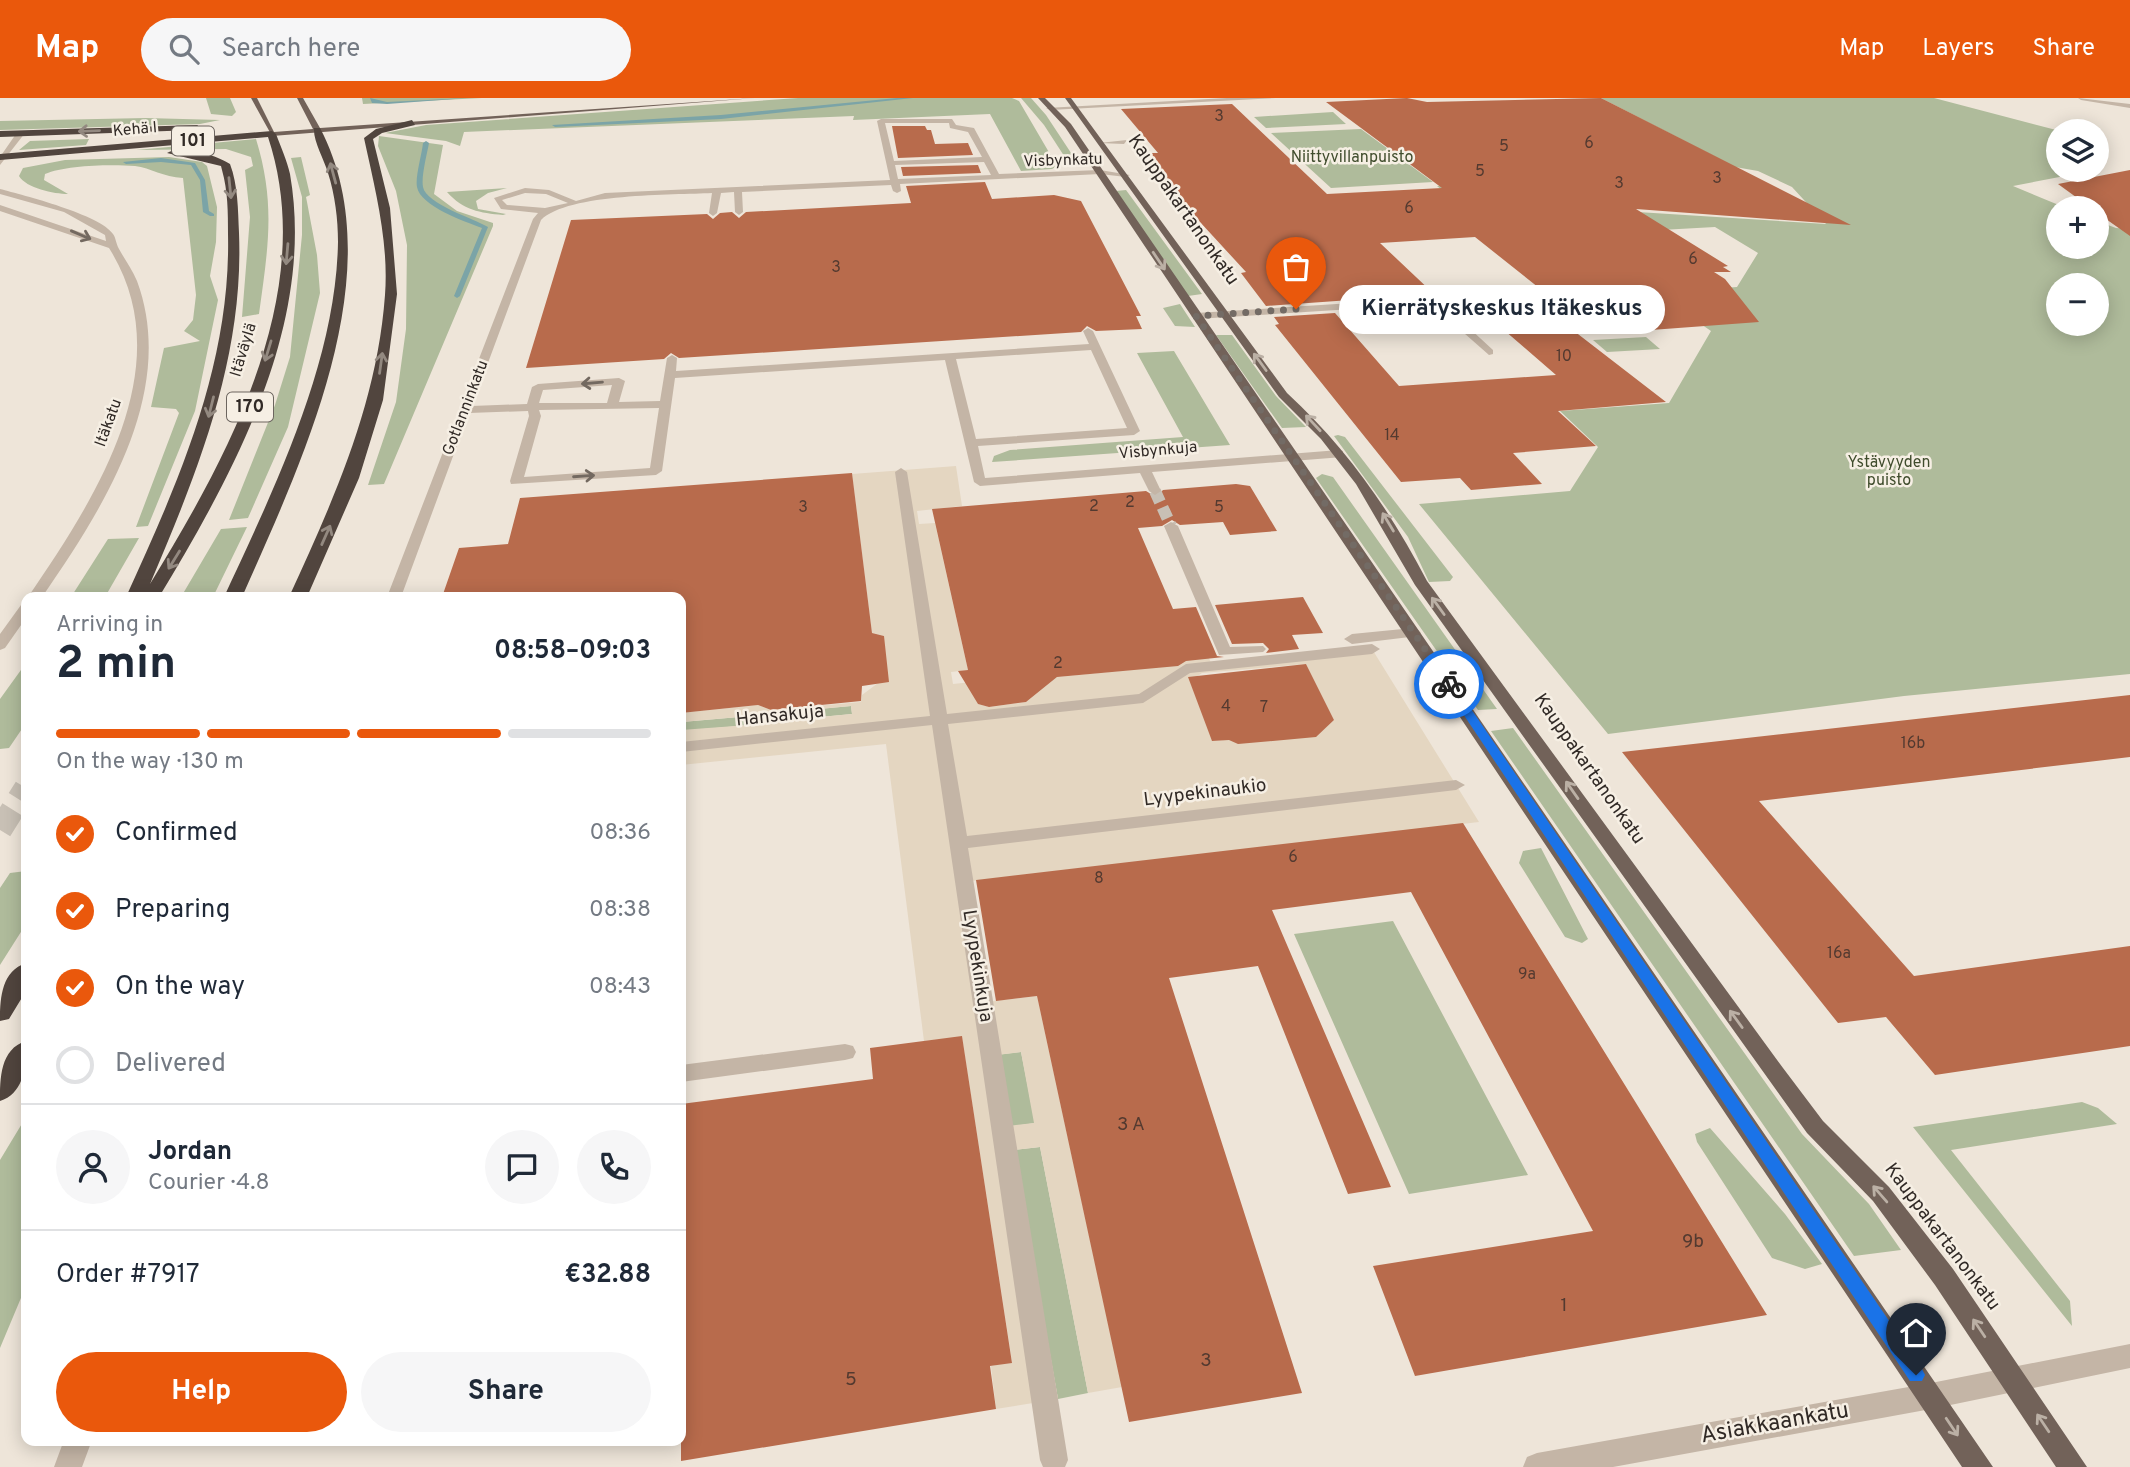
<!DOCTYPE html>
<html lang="en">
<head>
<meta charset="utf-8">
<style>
	:root { --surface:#fff; --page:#f6f6f7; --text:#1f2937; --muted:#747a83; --line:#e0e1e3; --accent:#ea580c }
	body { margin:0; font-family:Overpass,sans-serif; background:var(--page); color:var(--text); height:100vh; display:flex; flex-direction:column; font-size:26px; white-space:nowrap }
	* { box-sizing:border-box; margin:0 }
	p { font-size:23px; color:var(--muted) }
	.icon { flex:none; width:38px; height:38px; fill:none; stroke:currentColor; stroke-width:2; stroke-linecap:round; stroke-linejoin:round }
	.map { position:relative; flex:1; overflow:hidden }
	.details { position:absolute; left:21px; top:494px; width:665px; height:854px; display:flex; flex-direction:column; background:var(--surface); border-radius:14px; box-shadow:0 4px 18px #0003 }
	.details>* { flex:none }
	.tools { position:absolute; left:2046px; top:21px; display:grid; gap:14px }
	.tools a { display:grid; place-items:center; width:63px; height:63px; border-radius:50%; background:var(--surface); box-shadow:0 4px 18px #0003; font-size:35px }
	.pin { position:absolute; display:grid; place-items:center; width:60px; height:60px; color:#fff; margin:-72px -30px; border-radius:50% 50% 50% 0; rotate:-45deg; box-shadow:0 0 7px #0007 }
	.pin .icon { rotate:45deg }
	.courier { position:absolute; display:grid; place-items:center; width:70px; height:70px; margin:-35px; border:5px solid #1a73e8; border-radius:50%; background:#fff; color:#222; box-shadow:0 2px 9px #0007 }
	.bubble { position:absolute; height:49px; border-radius:24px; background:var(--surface); box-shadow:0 4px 18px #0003; font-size:23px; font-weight:700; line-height:49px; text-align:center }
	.headline em { font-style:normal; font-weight:700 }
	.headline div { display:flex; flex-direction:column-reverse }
	.headline { display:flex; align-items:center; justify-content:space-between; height:119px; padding:0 35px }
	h1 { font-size:46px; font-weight:700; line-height:52px }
	.bar { display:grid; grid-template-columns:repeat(4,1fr); gap:10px 7px; align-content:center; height:84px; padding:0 35px }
	.bar i { height:9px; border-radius:5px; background:var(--line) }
	.bar .active { background:var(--accent) }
	.bar p { grid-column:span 4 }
	.line { display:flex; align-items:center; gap:18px; padding:0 35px; border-top:2px solid var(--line) }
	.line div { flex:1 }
	.round { display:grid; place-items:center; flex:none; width:74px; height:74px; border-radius:37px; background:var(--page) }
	ol { padding:0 35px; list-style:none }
	li { display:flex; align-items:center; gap:21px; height:77px }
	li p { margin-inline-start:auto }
	li .icon { padding:7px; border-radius:50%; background:var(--accent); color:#fff; stroke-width:4 }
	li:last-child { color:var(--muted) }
	li i { width:38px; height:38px; border:4px solid var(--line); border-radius:50% }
	.button { display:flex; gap:14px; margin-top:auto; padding:14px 35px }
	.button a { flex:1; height:80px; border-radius:42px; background:var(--accent); color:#fff; font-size:28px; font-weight:700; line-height:80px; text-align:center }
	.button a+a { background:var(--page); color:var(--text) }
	header { display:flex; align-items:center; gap:42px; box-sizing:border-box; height:98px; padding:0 35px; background:var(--accent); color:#fff }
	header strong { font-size:33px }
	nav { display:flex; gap:38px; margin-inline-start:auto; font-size:24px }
	.search { width:490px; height:63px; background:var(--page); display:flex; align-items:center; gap:18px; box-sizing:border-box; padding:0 24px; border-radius:38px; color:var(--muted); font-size:26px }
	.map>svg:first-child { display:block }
	.green { fill:#afbb9b; fill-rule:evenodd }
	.plaza { fill:#e4d6c1; fill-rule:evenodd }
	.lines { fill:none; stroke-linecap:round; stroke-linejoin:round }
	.stream { fill:#7ba4a7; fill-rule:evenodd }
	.building { fill:#b86b4c }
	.minor-tunnel { stroke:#c8c0b5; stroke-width:12; stroke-dasharray:12 6; stroke-linecap:butt }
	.highway-tunnel { stroke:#c8c0b5; stroke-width:24; stroke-dasharray:24 12; stroke-linecap:butt }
	.minor { fill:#c4b5a6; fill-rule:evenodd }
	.major { fill:#726259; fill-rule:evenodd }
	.highway { fill:#51453e; fill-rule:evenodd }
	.oneway { stroke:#938980 }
	.oneway2 { stroke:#736960 }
	.oneway3 { stroke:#bbb0a5 }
	.route { fill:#1a73e8 }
	.done { stroke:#736b65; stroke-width:7; stroke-dasharray:0 12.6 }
	.labels { text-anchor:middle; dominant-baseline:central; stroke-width:5; stroke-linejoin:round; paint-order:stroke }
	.number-label { font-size:16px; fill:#533a30 }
	.far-street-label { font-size:16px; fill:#312a26; stroke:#f6efe4 }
	.far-park-label { font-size:16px; fill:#404d2d; stroke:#f6efe4 }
	.shield { fill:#f6efe4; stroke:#6c655f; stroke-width:2 }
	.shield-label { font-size:18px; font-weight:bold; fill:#312a26 }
	.street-label { font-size:19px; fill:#312a26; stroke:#f6efe4 }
	.near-number-label { font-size:19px; fill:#533a30 }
	.near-street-label { font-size:23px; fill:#312a26; stroke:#f6efe4 }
</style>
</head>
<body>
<header>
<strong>Map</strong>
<div class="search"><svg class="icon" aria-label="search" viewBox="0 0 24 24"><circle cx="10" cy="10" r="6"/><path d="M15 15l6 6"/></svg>Search here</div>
<nav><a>Map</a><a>Layers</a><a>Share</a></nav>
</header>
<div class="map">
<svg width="2130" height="1369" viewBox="0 0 2130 1369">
	<rect width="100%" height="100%" fill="#eee5d9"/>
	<path class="green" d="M206,0H230L236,14L232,18L211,16Z
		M362,0H482L363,6Z
		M798,0H1012L1019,3L1057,68L1052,71L1021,73L990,16L853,22L854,18L464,34L460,48L446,43L385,35L426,27Z
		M1021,0H1031L1046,17L1077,64H1068L1044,27Z
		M1601,0H1934L2060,33L2058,72H2096L2013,88L2066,110H2058V149H2096L2097,123L2116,130L2130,131V576L1904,598L1608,636L1419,406L1570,393L1598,349L1560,313L1669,305L1711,233L1656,195L1737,189L1758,155L1715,129L1625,134L1468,113L1437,88L1551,82L1606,112L1826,126L1792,89L1758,73L1735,69ZM2058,187H2096V226H2058Z
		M1333,14L1346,26L1266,30L1254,19Z
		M146,20L220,22L200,26L0,32V23Z
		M1361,31L1365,34L1433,84L1331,90L1271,35Z
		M379,38L443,47L434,96L457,113L493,125V128L384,386L368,387L396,304L406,231L407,147L396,93L378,48Z
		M89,41L86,47L19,52L30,43Z
		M256,41C276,106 268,150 259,216L242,219L250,119L245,72L253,68L251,59L226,51L136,52Z
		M169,59L202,64L207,68L217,109L216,144L210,178L218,202L195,313L148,428L136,429L179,315L176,311L151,309L164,250L200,243L184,233L193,222L196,197L183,80C163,79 151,70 135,68C112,66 65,67 45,76L44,82L68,96C54,96 26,90 19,78L23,70L65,62Z
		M301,59L310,97L306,99L307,104L317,157L320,195L288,329L248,420L229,422L275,307L290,259L302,137V99L291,60Z
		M507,90L488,95L476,103L478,111L506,116L503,117C480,115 463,112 447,94Z
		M1126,92L1202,196L1188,198L1116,93Z
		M1180,206L1195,229L1175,228L1163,210Z
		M1216,237H1232L1276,298L1306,329L1282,330Z
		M1646,239L1660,251L1607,254L1593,242Z
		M1174,253L1230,347L992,364L994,358L1010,352L1183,339L1137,255Z
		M1338,337L1345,339L1453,479L1450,483L1429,484L1408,439L1334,338Z
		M1322,376L1333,379L1497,611L1478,612L1316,380Z
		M247,429L213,499H181L221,431Z
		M139,440L105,499H71L108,441Z
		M26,565V625L9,650L0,651V601Z
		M851,608L852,616L799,621L798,613Z
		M762,617V626L681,633L682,624Z
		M1513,630L1802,1036L1869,1106L1901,1152L1854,1158L1491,633Z
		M1541,750L1588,841L1582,845L1565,839L1519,765L1523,753Z
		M26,773V826L0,867V790L10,775Z
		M1393,823L1528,1077L1409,1096L1294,836Z
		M1021,954L1035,1025L1008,1029L996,957Z
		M2082,1004L2098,1010L2117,1026L1951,1052L2070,1203L2072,1228L1913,1029Z
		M26,1019V1188L0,1250V1062Z
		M1710,1030L1785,1116L1822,1166L1805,1171L1772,1160L1697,1044L1695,1036Z
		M1040,1049L1088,1295L1058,1301L1013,1052Z"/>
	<path class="plaza" d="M956,368L962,408L917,413L919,426L935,425L968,572L951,574L953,586L972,584L978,606L990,609L1026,604L1057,579L1130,572L1203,546L1211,565L1372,551L1479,724L971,783L993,903L1037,898L1122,1289L1088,1295L1040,1049L1014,1052L1058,1301L996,1311L991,1268L1012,1264L962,939L924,943L886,646L681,667V615L758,607L771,612L861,604L862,597L878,585L884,538L872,535L852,376ZM1306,566L1334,622L1322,633L1213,643L1191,586L1193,581L1202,575ZM851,608L852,616L799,621L798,613ZM761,617L762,626L681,632L682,624ZM1021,954L1034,1025L1008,1028L997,957Z"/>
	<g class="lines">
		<path class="stream" d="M370,0L387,4L468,0L387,6L372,5Z
			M897,0H913L721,21L555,29L552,27L721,17Z
			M426,43L429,45C427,56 421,79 423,89C426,106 475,121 488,129L460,198L457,200L454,198L482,130C466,124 420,108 417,89C415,79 422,56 423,45Z
			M161,60L195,65L205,82L209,113L214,116V118H210L203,114L200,82L191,67L161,64L126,66L123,64Z"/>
	</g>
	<path class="building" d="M1407,0L1427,4L1601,0L1851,127L1636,111L1728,168L1723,169L1731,174H1714L1725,181L1759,224L1597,236L1475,139L1380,145L1434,196L1266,208L1241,175L1246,174L1200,124L1161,76L1147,55H1158L1121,11L1232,6L1327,96L1442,90L1326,4Z
		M892,28H925L927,32H931L935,46L968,45L973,57L898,60Z
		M978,67L981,75L903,78L901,69Z
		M2130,72V138L2096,114V110H2091L2058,86Z
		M985,84L992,101L1054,97L1081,103L1141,218H1136L1142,231L1096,233L1087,228L1081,234L679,260L671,255L664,261L526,270L571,122L707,116L713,121L720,115L732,114L739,120L746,114L911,105L906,88Z
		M1335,215L1399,288L1556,277L1490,220L1552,216L1666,304L1558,313L1596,348L1513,355L1542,386L1471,392L1460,380L1401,384L1275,227L1279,226L1274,219Z
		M852,375L872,535L884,538L889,584L862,588L861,603L771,612L758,607L681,615V499H442L459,450L508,446L520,400Z
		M1236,386L1250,388L1277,433L1230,437L1223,424L1180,427L1172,422L1162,428L1138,430L1173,511L1196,509L1217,558L1224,559L1186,563L1178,568L1057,579L1026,604L989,609L978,606L958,573L968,572L932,411L1146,393L1156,399L1163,392Z
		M1303,499L1323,535L1292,537L1299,551L1266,555L1269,551L1263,545L1232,546L1215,507Z
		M1306,566L1334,622L1316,639L1238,646L1229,642L1212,643L1188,579Z
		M2130,597V659L1759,703L1914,878L2130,848V948L1935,977L1886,919L1838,925L1622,654Z
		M1463,725L1767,1217L1415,1278L1373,1168L1593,1133L1411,794L1272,812L1391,1089L1348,1096L1258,868L1169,880L1302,1295L1129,1324L1037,898L996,903L976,782Z
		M962,938L1012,1265L990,1268L996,1311L681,1363V1006L873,981L870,950Z"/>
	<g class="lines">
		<path class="minor-tunnel" d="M1155,393L1171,428"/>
		<path class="highway-tunnel" d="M0,732L26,690"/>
		<path class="minor" d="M1227,0H1276L1050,12L1046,10Z
			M2078,0L2130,6V10L2081,2Z
			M881,21H952L956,27L974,30L999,76L1100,72L1130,77L1126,79L1100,76L900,86L901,93L897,95L893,93L891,87L742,94L743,114L739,117L735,114L734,94L721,95L717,115L713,118L709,115L712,95C674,97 568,95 541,122L472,308L527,306L532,289L538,286L619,280L625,283L619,304L660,303L667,260L672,257L677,260L676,273L1089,246L1083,233L1088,230L1093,233L1140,333L1134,337L978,348L985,380L1339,352L1343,353V359L1152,374L1161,393L1155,397L1149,393L1140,375L980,388L974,384L945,262L675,280L662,373L656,377L511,386L510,383L529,318L528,313L469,315L401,499H387L533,121L538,115L501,111L494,100L525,90L549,92L576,103L605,95L890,82L877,23ZM885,25H949L950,30L968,34L982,59L894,63ZM984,64L991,77L898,81L895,67ZM525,95L546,96L568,105L545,110L507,107L502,102ZM1091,252L1127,330L976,341L956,261ZM612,287L607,305H539L543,292ZM659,310L650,370L524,379L541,318L539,312Z
			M18,33L25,35L0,67V59Z
			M1127,42L1124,46L1099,45Z
			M0,91C23,97 101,117 113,136C116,140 116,146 119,151C125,162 132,171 137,183C178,294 103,411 42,499H28C95,401 183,267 109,150L0,113V107L106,143L105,137L64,114L0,96Z
			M1493,196L1498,199L1497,201L1442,205L1493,252V256L1489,257L1431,206L1196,221L1191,218L1196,215Z
			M901,370L907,374L947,616L1139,596L1186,566L1372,546L1380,551L1372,556L1190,575L1143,605L948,626L967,738L1456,682L1465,687L1456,692L968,750L1068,1362L1065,1369H1043L1040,1362L932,627L681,654V644L930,618L895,374Z
			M1171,424L1178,428L1230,549L1263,548L1266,551L1263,554L1219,557L1164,428Z
			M26,506V520L5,550L0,552V536L21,507Z
			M1413,530L1418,532L1421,535L1418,538L1352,546L1344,541L1352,536Z
			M845,946L853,948L856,954L853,960L845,962L681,984V967Z
			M2130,1246V1270L1931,1311L1613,1369H1523L1527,1359L1537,1355L1931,1285Z
			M64,1342H92L82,1369H54Z"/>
		<path class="major" d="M251,0H257L274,34L313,31L297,0H303L320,30L755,0L272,38Z
			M1038,0H1045L1071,26L1993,1369H1962L1065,29Z
			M1065,0H1071L1287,295C1346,349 1390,412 1427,483L1783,970L1823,1023L1889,1089L1953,1171L2087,1369H2056L1935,1187L1873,1103L1807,1035L1415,487L1356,386L1321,341L1279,299Z"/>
		<path class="highway" d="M412,22L415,27L382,35L373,41L390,110L397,196L383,302L359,380L307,499H289C334,401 377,306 385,197C389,144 375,91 364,40L376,31Z
			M198,27L195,32L0,39V33Z
			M314,30H320C395,173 301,365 242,499H224C274,391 336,265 338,144C338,121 335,97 328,75C324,61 313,43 314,30Z
			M272,33L276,36C281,49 287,63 290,76C316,226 234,375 159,499H126C179,383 231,266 228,136C228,115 228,93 222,72L221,68L167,55C182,47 216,57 230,66C238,87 238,112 239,135C244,260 198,373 150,486C229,357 319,193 268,39L0,62V56Z
			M26,865V893L9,921L0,923C0,902 1,873 26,865Z
			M26,943C27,965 25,995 0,1003C0,981 0,951 26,943Z"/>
	</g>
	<defs><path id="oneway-shaft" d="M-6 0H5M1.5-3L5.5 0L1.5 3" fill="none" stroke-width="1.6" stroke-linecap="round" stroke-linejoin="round" transform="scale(1.75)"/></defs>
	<g class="oneway">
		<use href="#oneway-shaft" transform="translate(89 33) rotate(178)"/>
		<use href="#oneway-shaft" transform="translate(333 75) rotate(-105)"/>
		<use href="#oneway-shaft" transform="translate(230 90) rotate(84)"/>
		<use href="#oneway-shaft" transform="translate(287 156) rotate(95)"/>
		<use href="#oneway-shaft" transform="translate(268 253) rotate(107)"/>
		<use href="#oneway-shaft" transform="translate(381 265) rotate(-82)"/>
		<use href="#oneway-shaft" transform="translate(211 309) rotate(104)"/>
		<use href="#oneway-shaft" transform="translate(326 437) rotate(-66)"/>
		<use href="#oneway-shaft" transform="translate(174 462) rotate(122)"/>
	</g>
	<g class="oneway2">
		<use href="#oneway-shaft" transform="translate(81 137) rotate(23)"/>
		<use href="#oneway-shaft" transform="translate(592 285) rotate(175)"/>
		<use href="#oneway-shaft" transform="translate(584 378) rotate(-4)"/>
	</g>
	<g class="oneway3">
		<use href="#oneway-shaft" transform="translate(1159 163) rotate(56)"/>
		<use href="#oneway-shaft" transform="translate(1260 264) rotate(-126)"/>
		<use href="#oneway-shaft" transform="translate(1313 325) rotate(-133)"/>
		<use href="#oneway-shaft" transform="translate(1388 424) rotate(-121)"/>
		<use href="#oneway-shaft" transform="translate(1438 508) rotate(-126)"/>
		<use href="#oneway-shaft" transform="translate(1572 692) rotate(-125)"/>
		<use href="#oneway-shaft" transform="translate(1736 921) rotate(-126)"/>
		<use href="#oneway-shaft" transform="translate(1880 1096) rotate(-131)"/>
		<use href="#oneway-shaft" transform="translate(1979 1230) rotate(-124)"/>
		<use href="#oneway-shaft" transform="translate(2043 1325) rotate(-124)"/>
		<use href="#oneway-shaft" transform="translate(1952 1329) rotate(56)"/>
	</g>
	<path class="route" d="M1449,583L1454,586L1922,1271L1925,1277L1922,1283H1910L1443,586Z"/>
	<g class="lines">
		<path class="done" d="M1296,211L1196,218L1449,586"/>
	</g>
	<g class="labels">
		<g class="number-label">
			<text x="1219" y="19">3</text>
			<text x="1589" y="46">6</text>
			<text x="1504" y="49">5</text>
			<text x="1480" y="74">5</text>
			<text x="1717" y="81">3</text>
			<text x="1619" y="86">3</text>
			<text x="1409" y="111">6</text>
			<text x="1693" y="162">6</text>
			<text x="836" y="170">3</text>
			<text x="1564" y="259">10</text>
			<text x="1392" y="338">14</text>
			<text x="1130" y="405">2</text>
			<text x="1094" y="409">2</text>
			<text x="803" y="410">3</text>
			<text x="1219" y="410">5</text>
			<text x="1058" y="566">2</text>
			<text x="1226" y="609">4</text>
			<text x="1264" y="610">7</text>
			<text x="1913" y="646">16b</text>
			<text x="1293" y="760">6</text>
			<text x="1099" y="781">8</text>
			<text x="1839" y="856">16a</text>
			<text x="1527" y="877">9a</text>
		</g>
		<g class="far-street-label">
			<text transform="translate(135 32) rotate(-5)">Kehä I</text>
			<text transform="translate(1063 63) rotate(-2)">Visbynkatu</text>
			<text transform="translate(244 252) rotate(-73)">Itäväylä</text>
			<text transform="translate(466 310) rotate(-69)">Gotlanninkatu</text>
			<text transform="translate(109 325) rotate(-70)">Itäkatu</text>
			<text transform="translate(1158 353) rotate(-5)">Visbynkuja</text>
		</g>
		<g class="far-park-label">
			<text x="1352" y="60">Niittyvillanpuisto</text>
			<text x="1889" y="365">Ystävyyden<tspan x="1889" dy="18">puisto</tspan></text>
		</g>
		<g class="shield">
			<rect x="172" y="28.5" width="42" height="29" rx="5"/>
			<rect x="227" y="294.5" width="46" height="29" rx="5"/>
		</g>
		<g class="shield-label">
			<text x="193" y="43">101</text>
			<text x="250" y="309">170</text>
		</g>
		<g class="street-label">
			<text transform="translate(1183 112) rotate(55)">Kauppakartanonkatu</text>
			<text transform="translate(780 618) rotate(-6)">Hansakuja</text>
			<text transform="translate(1589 671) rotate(55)">Kauppakartanonkatu</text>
			<text transform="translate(1205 695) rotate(-7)">Lyypekinaukio</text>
			<text transform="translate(977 868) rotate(81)">Lyypekinkuja</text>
			<text transform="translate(1942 1139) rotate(53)">Kauppakartanonkatu</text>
		</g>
		<g class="near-number-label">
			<text x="1131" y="1027">3 A</text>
			<text x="1693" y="1144">9b</text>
			<text x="1564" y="1208">1</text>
			<text x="1206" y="1263">3</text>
			<text x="851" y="1282">5</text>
		</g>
		<g class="near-street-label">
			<text transform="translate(1775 1326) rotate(-10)">Asiakkaankatu</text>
		</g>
	</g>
</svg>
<div class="tools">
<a><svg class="icon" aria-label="layers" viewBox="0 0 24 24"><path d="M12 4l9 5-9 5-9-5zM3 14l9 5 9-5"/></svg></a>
<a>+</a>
<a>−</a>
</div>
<div class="pin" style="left:1296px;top:211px;background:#ea580c"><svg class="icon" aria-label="bag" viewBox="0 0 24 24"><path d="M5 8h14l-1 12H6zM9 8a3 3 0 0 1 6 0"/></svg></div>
<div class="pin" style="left:1916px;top:1277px;background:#1f2937"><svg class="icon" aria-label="home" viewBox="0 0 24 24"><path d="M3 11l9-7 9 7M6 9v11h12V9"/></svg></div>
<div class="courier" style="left:1449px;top:586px"><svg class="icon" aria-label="bike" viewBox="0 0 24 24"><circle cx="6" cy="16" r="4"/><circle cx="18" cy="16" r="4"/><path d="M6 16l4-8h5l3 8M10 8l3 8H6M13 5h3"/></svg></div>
<div class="bubble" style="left:1339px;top:187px;width:326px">Kierrätyskeskus Itäkeskus</div>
<section class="details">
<div class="headline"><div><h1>2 min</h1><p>Arriving in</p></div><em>08:58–09:03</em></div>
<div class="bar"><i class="active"></i><i class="active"></i><i class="active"></i><i></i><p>On the way · 130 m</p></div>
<ol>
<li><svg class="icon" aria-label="check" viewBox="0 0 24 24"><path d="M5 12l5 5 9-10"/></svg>Confirmed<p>08:36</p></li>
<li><svg class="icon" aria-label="check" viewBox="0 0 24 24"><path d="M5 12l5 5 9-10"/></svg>Preparing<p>08:38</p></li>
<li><svg class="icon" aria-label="check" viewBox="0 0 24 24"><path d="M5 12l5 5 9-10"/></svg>On the way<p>08:43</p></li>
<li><i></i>Delivered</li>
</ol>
<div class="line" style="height:126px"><a class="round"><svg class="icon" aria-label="person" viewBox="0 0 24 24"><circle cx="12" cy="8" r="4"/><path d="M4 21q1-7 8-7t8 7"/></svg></a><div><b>Jordan</b><p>Courier · 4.8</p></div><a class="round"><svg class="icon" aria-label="chat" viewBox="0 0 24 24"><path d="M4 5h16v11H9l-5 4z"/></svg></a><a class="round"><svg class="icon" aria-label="phone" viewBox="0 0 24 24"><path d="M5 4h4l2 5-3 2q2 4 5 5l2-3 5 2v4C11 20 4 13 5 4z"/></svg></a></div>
<div class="line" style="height:91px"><div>Order #7917</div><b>€32.88</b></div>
<div class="button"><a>Help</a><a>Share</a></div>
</section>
</div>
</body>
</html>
